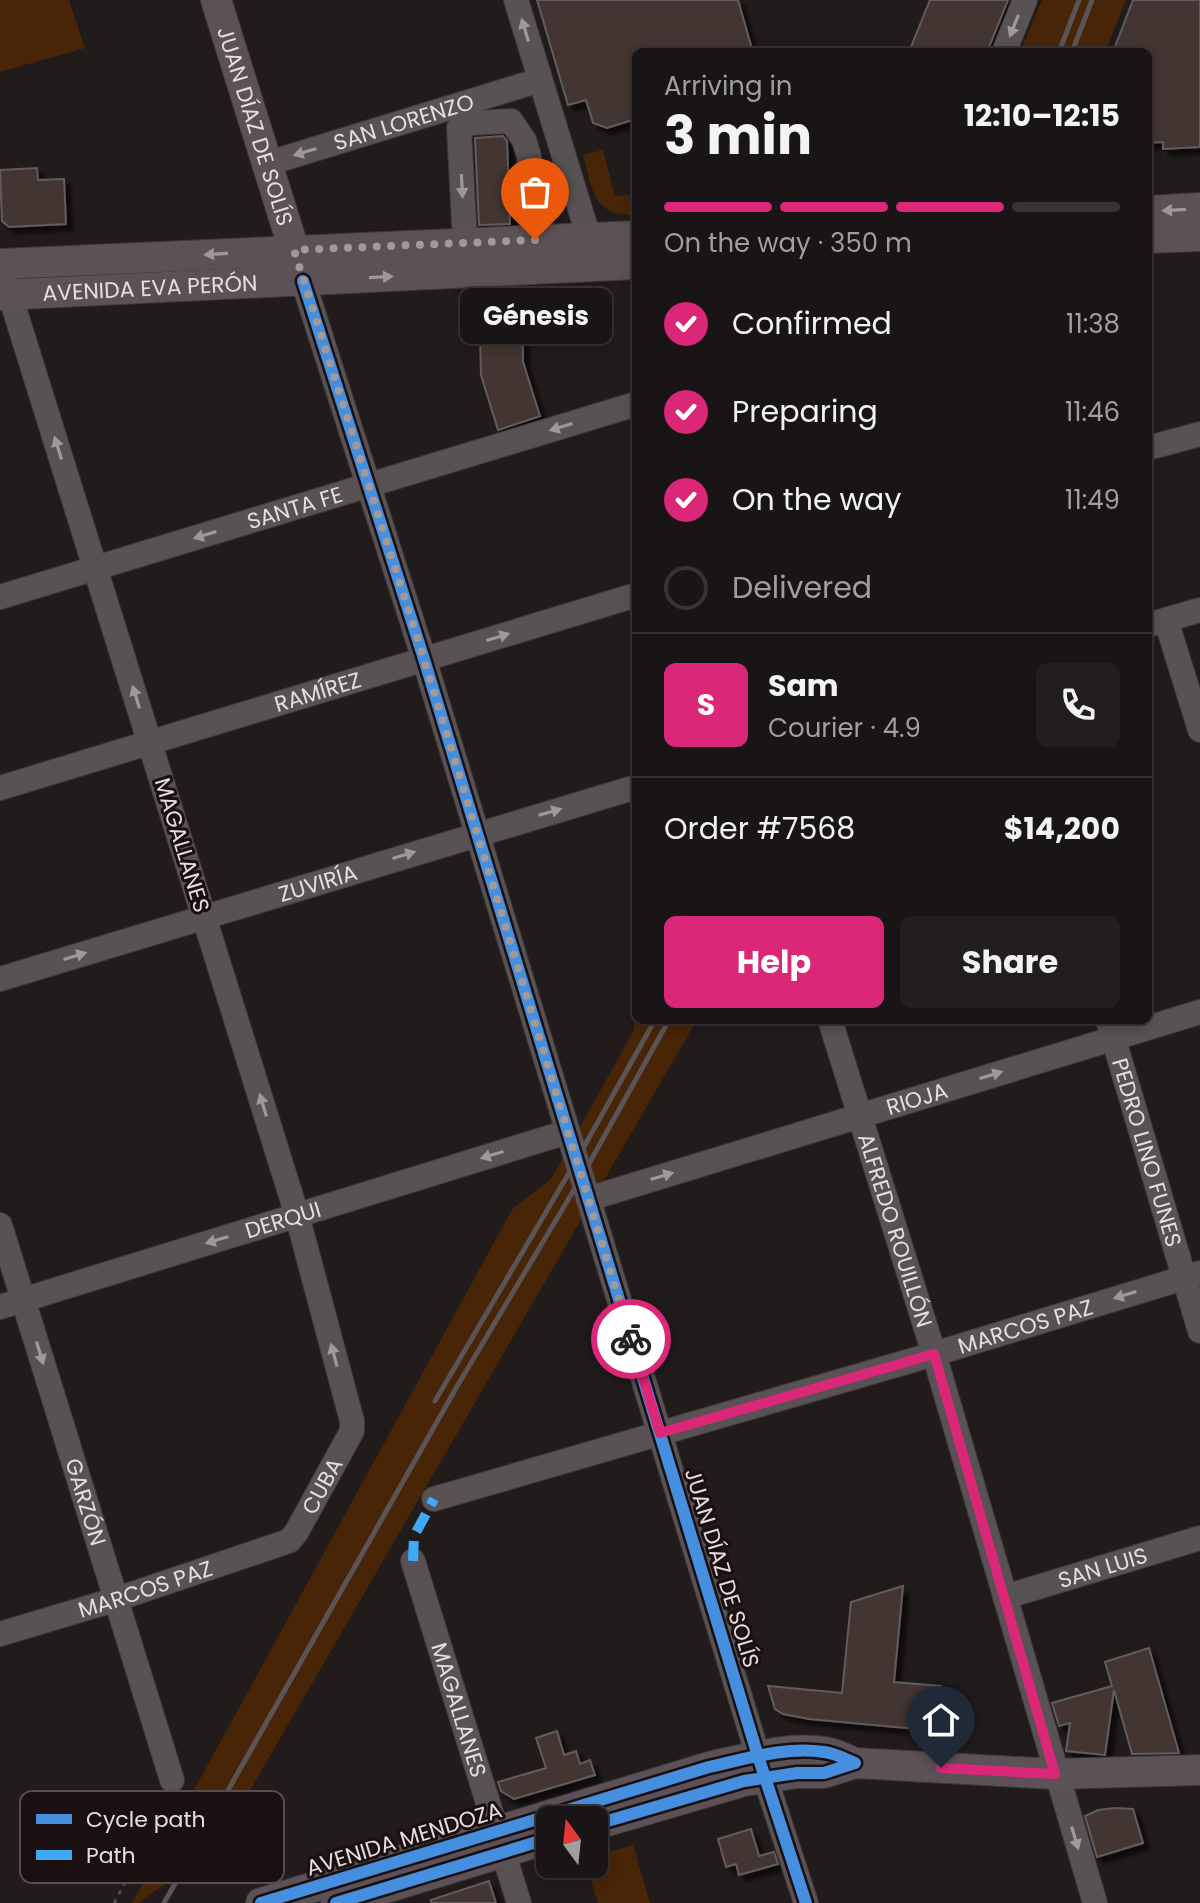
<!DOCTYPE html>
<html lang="en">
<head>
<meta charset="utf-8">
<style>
	:root { --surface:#191415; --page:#221d1e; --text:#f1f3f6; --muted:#9f9ea0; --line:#373334; --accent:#db2777 }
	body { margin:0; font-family:Poppins,sans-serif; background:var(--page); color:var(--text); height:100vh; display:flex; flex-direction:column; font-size:30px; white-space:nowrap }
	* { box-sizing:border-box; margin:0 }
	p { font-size:26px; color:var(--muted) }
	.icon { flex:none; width:44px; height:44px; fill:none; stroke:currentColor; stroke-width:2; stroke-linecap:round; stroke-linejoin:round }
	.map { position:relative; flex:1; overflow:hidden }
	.details { position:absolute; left:632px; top:48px; width:520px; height:976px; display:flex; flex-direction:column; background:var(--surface); border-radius:12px; box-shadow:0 4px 12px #0003,0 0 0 2px var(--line) }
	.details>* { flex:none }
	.needle { width:52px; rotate:345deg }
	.tools { position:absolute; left:536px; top:1806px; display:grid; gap:16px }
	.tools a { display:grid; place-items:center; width:72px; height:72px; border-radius:12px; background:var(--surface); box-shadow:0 4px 12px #0003,0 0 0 2px var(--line); font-size:40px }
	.pin { position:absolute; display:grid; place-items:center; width:68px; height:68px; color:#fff; margin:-82px -34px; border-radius:50% 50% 50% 0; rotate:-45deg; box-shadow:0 0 8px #0007 }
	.pin .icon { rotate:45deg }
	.courier { position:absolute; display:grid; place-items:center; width:80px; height:80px; margin:-40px; border:6px solid #db2777; border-radius:50%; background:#fff; color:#222; box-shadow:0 2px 10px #0007 }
	.bubble { position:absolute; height:56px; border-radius:12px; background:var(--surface); box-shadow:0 4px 12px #0003,0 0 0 2px var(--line); font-size:26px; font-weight:700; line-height:56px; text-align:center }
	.overview em { font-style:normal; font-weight:700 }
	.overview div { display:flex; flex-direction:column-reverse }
	.overview { display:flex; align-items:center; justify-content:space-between; height:136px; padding:0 32px }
	h1 { font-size:52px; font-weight:700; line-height:60px }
	.bar { display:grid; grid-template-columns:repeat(4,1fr); gap:12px 8px; align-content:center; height:96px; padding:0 32px }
	.bar i { height:10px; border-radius:6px; background:var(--line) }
	.bar .active { background:var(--accent) }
	.bar p { grid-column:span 4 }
	.line { display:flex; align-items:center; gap:20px; padding:0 32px; border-top:2px solid var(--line) }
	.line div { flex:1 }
	.round { display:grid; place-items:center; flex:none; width:84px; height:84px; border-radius:12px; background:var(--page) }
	ol { padding:0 32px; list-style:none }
	li { display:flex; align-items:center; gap:24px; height:88px }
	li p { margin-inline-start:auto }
	li .icon { padding:8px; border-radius:50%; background:var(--accent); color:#fff; stroke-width:4 }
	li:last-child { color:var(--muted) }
	li i { width:44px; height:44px; border:4px solid var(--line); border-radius:50% }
	.cta { display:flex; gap:16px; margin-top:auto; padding:16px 32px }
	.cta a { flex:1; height:92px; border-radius:12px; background:var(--accent); color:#fff; font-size:32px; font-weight:700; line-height:92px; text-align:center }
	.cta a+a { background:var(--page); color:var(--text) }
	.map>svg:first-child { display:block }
	.green { fill:#472506 }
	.building { fill:#423533; stroke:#625c5c; stroke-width:2; filter:url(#shadow) }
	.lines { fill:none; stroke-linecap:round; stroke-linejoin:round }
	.minor-casing { stroke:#3c3738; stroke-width:26 }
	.major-casing { stroke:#3c3738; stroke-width:32 }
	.path { stroke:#514c4e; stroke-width:3; stroke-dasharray:4 6; stroke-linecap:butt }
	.minor { stroke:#595255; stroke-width:24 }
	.major { stroke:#5b5156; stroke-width:30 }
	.rail { stroke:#5a5457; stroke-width:5 }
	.quiet { stroke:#3fa9f5; stroke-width:10; stroke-dasharray:20 10; stroke-linecap:butt }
	.cycleway-casing { stroke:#1a0f11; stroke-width:17 }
	.cycleway { stroke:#468fdf; stroke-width:12 }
	.oneway { fill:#a0989a }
	.oneway2 { fill:#a0979a }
	.done { stroke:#a1999a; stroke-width:8; stroke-dasharray:0 14.4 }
	.route { stroke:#db2777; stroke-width:10 }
	.labels { text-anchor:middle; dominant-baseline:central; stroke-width:6; stroke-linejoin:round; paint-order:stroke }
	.street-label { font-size:22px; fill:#e6ddde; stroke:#1a0f11 }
	.key { fill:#1a0f11; stroke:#574d4e; stroke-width:2 }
	.key-label { font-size:22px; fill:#e6ddde }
</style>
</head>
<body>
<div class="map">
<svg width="1200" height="1903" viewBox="0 0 1200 1903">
	<defs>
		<filter id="shadow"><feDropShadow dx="6" dy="6" stdDeviation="2" flood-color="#0009"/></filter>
	</defs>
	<rect width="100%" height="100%" fill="#211b1c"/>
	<path class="green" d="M0,0H69L85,48L0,72Z
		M1042,0H1126L1105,52H1020Z
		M603,150L615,196L636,194V215C592,216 593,190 583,155Z
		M636,988V1020H697L216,1849L138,1903H132L513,1208L551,1179L634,1030Z
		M633,1845L650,1903H598L586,1864H594V1856Z"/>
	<path class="building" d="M537,0H738L752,49L742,52H636V119L607,128L593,123L586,100L568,105Z
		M930,0H1008L987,52H909Z
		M1133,0H1200V147L1163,149V142L1148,143V52H1113Z
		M503,136L507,141L510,224L479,225L475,138Z
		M37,168L38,180L64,179L66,224L9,227L2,221L0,170Z
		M522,294L523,362L540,416L498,430L481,375L479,297Z
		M903,1586L894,1682L941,1686L937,1731L809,1719L783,1714L775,1709L768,1686L842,1693L851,1602Z
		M1149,1648L1179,1753L1132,1754L1114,1690L1105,1755L1066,1751L1070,1723L1059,1726L1052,1703L1112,1686L1105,1662Z
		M557,1731L564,1755L576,1751L580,1764L590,1760L595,1775L514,1799L501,1791L498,1782L546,1768L536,1738Z
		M1115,1808L1133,1809L1143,1843L1097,1857L1085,1816L1098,1810Z
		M751,1829L759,1856L774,1852L778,1864L739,1875L736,1864L726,1867L718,1839Z
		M489,1881L496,1903H431V1900Z"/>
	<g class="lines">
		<g class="minor-casing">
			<g id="minor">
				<path d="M516,0L589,238"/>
				<path d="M1004,52L1025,0"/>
				<path id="s1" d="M266,164L540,80"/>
				<path d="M465,243L459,128L471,123L511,121L524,140L529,156L535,240"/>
				<path d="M303,281L424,659L758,1756L806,1903"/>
				<path d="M1148,448L1200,434"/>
				<path id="s2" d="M0,597L636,404"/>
				<path d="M1166,620L1200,730"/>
				<path d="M1148,625L1200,610"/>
				<path id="s3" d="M0,788L636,595"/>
				<path id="s4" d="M0,979L636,787"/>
				<path id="s5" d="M830,1020L934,1354L1095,1903"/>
				<path id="s6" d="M1108,1020L1200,1331"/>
				<path id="s7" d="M588,1199L1200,1012"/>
				<path id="s8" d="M0,1225L172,1780"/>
				<path id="s9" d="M0,1307L567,1132"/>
				<path id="s10" d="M434,1499L934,1354L1200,1273"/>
				<path id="s11" d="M413,1561L519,1903"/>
				<path id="s12" d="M1005,1597L1200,1538"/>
				<path id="s13" d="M0,1634L117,1599L289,1541L296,1533L352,1431V1421L297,1215L5,279"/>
			</g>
		</g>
		<g class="major-casing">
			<g id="major">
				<path id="s14" d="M216,0L300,269"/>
				<path d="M1148,211L1200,208"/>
				<path d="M1148,238L1200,236"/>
				<path d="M0,264L636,236"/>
				<path id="s15" d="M0,295L636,264"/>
				<path d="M594,1825L744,1781L797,1773H824L855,1763"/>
				<path d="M261,1903L709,1767C746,1759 786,1746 824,1752C835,1753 845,1759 855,1763L1055,1774L1200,1770"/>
				<path d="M336,1903L550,1838"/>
			</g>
		</g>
		<path class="path" d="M114,1903L138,1859"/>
		<use href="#minor" class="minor"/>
		<use href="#major" class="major"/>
		<path class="rail" d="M1059,52L1079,0
			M1072,52L1092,0
			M435,1401L576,1161L655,1020
			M164,1903L459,1383L581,1178L669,1020"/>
		<path class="quiet" d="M413,1561L414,1536L434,1499"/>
		<g class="cycleway-casing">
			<path id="cycleway" d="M303,281L424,659L758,1756L806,1903
				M594,1825L744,1781L797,1773H824L855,1763
				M261,1903L709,1767C746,1759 786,1746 824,1752C835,1753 845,1759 855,1763
				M336,1903L550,1838"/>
		</g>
		<use href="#cycleway" class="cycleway"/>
	</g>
	<defs><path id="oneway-solid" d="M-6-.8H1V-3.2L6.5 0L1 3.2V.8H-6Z" transform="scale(2)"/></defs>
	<g class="oneway">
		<use href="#oneway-solid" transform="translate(1014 26) rotate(112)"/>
		<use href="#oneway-solid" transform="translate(525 30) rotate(-107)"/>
		<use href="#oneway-solid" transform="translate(305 152) rotate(163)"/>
		<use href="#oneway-solid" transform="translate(462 186) rotate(87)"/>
		<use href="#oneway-solid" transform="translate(561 427) rotate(163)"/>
		<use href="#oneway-solid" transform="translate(58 448) rotate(-107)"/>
		<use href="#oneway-solid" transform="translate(205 535) rotate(163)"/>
		<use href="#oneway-solid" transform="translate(498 637) rotate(-17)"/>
		<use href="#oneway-solid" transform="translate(136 697) rotate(-107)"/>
		<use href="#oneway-solid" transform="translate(550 812) rotate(-16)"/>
		<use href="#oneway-solid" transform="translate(404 855) rotate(-17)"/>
		<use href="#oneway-solid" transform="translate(75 956) rotate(-17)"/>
		<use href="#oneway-solid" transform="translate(991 1075) rotate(-17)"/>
		<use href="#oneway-solid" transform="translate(263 1105) rotate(-107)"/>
		<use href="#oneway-solid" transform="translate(492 1155) rotate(163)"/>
		<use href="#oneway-solid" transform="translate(662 1176) rotate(-17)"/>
		<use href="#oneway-solid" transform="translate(217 1240) rotate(163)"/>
		<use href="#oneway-solid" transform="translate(1125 1295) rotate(163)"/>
		<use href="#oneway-solid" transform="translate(40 1353) rotate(73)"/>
		<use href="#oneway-solid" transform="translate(334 1355) rotate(-105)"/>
		<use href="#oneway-solid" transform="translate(1075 1838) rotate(73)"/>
	</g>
	<g class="oneway2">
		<use href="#oneway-solid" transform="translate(1174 210) rotate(177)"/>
		<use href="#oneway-solid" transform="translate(216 254) rotate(177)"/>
		<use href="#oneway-solid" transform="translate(381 277) rotate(-3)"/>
	</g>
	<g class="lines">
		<path class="done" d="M535,240L294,250L424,659L631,1339"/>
		<path class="route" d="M631,1339L660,1433L934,1354L1055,1774L941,1768"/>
	</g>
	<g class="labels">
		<g class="street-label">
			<text stroke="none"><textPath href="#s1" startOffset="144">SAN LORENZO</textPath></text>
			<text stroke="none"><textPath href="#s14" startOffset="132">JUAN DÍAZ DE SOLÍS</textPath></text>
			<text stroke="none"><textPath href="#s15" startOffset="150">AVENIDA EVA PERÓN</textPath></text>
			<text stroke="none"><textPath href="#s2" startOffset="308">SANTA FE</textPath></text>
			<text stroke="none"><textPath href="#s3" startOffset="332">RAMÍREZ</textPath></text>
			<text transform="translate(182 845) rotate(73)">MAGALLANES</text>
			<text stroke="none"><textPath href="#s4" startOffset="332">ZUVIRÍA</textPath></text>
			<text stroke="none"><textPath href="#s7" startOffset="344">RIOJA</textPath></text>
			<text stroke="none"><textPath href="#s6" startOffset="138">PEDRO LINO FUNES</textPath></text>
			<text stroke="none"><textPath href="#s9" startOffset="296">DERQUI</textPath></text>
			<text stroke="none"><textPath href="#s5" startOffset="220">ALFREDO ROUILLÓN</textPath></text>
			<text stroke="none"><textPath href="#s10" startOffset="616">MARCOS PAZ</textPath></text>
			<text stroke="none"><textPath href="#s13" startOffset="368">CUBA</textPath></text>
			<text stroke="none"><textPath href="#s8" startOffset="290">GARZÓN</textPath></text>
			<text transform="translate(722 1568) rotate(73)">JUAN DÍAZ DE SOLÍS</text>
			<text stroke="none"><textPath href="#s12" startOffset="102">SAN LUIS</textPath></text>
			<text stroke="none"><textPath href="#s13" startOffset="152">MARCOS PAZ</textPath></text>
			<text stroke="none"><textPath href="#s11" startOffset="156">MAGALLANES</textPath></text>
			<text transform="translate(404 1839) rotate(-17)">AVENIDA MENDOZA</text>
		</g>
	</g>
	<rect x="20" y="1791" width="264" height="92" rx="12" class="key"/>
	<rect x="36" y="1814" width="36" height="10" fill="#468fdf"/>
	<rect x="36" y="1850" width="36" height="10" fill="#3fa9f5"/>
	<g class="key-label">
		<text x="86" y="1827">Cycle path</text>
		<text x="86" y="1863">Path</text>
	</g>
</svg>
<div class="tools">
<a><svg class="needle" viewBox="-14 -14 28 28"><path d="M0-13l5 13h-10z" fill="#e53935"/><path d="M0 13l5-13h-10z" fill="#9f9ea0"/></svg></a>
</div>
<div class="pin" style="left:535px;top:240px;background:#ea580c"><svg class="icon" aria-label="bag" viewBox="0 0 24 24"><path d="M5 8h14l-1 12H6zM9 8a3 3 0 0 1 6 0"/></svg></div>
<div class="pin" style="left:941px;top:1768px;background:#1f2937"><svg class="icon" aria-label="home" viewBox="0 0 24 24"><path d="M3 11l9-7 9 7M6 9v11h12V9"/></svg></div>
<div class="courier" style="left:631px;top:1339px"><svg class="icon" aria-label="bike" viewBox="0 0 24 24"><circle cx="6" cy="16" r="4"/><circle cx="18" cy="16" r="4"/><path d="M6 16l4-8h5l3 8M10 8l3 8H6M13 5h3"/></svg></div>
<div class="bubble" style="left:460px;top:288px;width:152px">Génesis</div>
<section class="details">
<div class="overview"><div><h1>3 min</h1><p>Arriving in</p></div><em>12:10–12:15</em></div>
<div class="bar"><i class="active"></i><i class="active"></i><i class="active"></i><i></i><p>On the way · 350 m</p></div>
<ol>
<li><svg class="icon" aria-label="check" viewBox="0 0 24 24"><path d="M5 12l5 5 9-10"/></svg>Confirmed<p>11:38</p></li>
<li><svg class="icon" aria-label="check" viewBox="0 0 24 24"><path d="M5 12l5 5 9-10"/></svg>Preparing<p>11:46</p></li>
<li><svg class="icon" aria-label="check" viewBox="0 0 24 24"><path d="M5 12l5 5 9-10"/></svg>On the way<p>11:49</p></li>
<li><i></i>Delivered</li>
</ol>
<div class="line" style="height:144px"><b class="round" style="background:var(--accent);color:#fff">S</b><div><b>Sam</b><p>Courier · 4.9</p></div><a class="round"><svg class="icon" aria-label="phone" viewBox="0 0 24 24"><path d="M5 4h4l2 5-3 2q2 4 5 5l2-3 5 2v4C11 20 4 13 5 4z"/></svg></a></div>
<div class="line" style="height:104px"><div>Order #7568</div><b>$14,200</b></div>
<div class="cta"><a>Help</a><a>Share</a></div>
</section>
</div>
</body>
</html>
